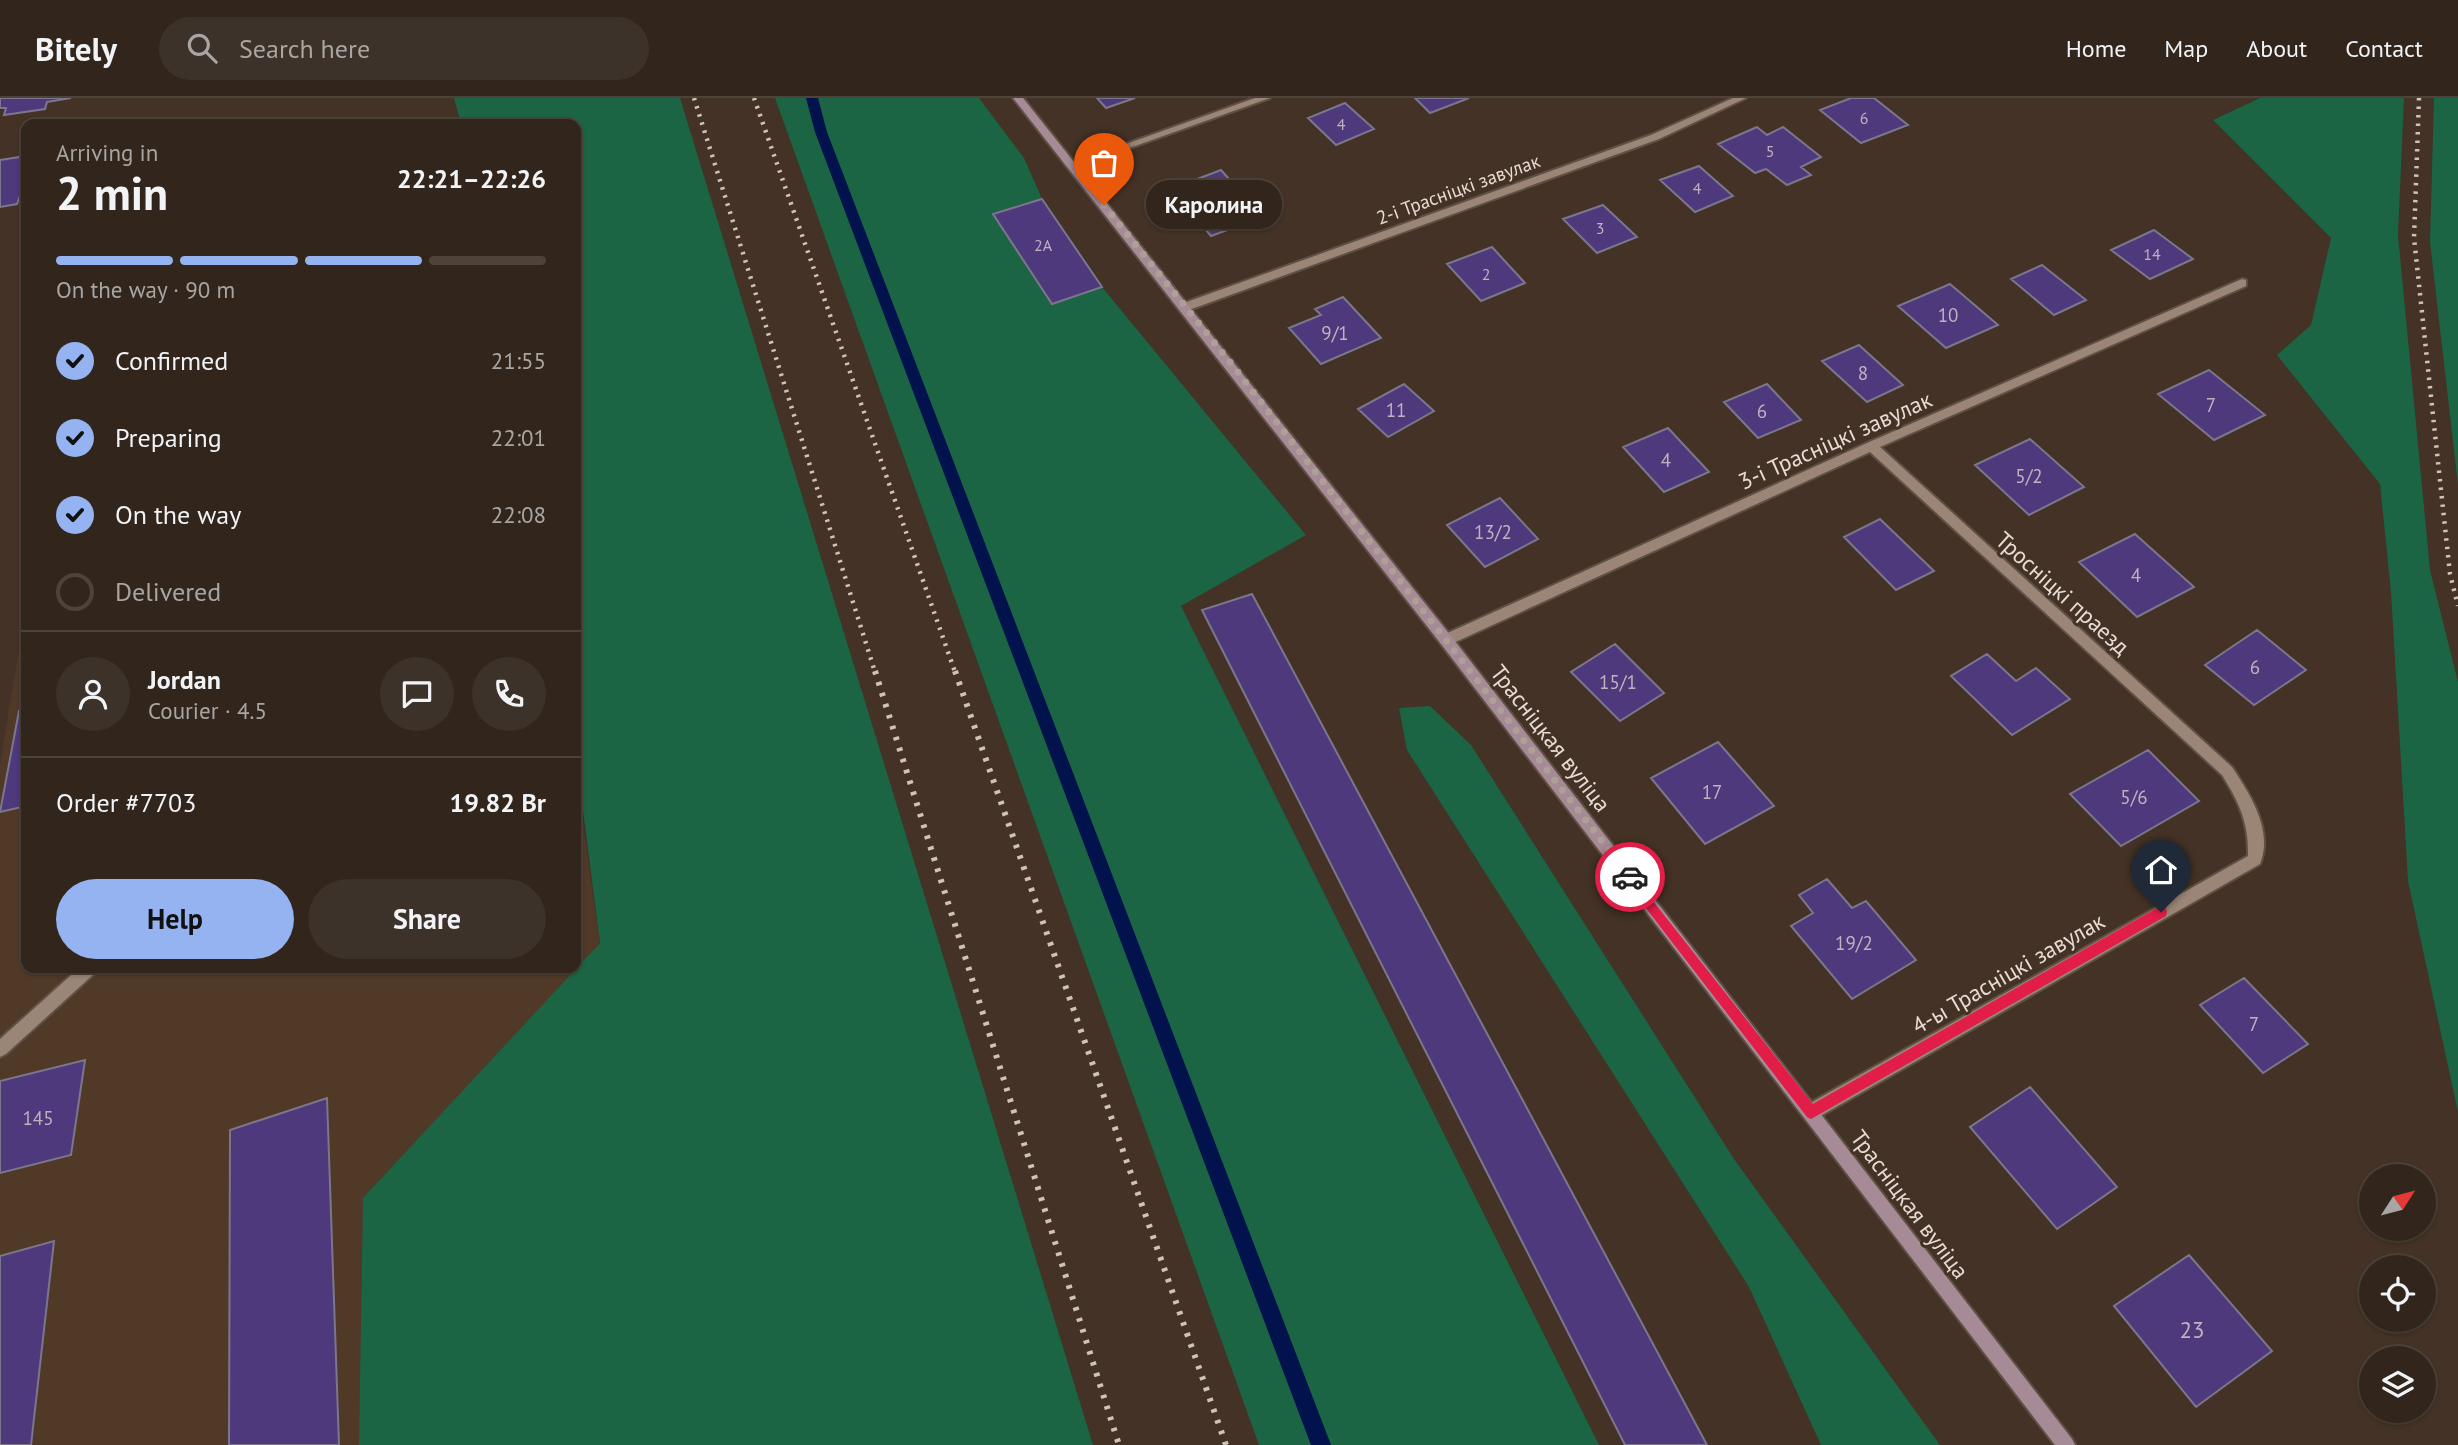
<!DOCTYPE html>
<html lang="en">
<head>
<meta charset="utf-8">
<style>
	:root { --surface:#32261c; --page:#3d3229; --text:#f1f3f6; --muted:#a8a5a3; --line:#4d433b; --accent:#95b2f1 }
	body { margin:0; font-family:"PT Sans",sans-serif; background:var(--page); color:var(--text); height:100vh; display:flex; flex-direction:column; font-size:26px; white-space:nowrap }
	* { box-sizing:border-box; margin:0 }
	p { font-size:23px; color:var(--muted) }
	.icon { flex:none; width:38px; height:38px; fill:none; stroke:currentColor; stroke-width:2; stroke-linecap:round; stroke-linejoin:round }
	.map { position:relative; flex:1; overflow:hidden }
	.sheet { position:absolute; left:21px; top:21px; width:560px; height:854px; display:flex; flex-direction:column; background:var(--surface); border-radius:14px; box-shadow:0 2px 5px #0004,0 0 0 2px var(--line) }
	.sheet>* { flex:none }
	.needle { width:46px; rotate:54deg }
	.fabs { position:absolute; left:2359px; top:1066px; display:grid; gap:14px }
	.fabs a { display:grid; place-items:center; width:77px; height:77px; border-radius:50%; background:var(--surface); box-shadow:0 2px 5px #0004,0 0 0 2px var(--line); font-size:35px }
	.pin { position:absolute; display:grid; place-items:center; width:60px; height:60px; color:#fff; margin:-72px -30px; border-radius:50% 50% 50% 0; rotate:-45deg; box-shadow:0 0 7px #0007 }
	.pin .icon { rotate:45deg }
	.courier { position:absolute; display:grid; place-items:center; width:70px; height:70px; margin:-35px; border:5px solid #e11d48; border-radius:50%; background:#fff; color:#222; box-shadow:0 2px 9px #0007 }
	.bubble { position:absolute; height:49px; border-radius:24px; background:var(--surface); box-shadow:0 2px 5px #0004,0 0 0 2px var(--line); font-size:23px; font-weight:700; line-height:49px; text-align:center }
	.head em { font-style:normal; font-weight:700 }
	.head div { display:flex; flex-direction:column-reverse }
	.head { display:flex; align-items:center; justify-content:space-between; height:119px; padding:0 35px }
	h1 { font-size:46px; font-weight:700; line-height:52px }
	.bar { display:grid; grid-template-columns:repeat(4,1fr); gap:10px 7px; align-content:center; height:84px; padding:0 35px }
	.bar i { height:9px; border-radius:5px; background:var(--line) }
	.bar .on { background:var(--accent) }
	.bar p { grid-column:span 4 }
	.line { display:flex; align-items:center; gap:18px; padding:0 35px; border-top:2px solid var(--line) }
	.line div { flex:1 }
	.round { display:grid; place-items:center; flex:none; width:74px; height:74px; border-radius:37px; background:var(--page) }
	ol { padding:0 35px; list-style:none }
	li { display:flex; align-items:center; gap:21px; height:77px }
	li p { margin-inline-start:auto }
	li .icon { padding:7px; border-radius:50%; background:var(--accent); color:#111; stroke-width:4 }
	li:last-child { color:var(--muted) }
	li i { width:38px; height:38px; border:4px solid var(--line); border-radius:50% }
	.button { display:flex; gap:14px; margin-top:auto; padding:14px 35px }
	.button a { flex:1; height:80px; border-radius:42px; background:var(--accent); color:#111; font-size:28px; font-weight:700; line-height:80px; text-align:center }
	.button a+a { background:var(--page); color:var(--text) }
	header { display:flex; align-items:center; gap:42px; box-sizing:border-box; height:98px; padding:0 35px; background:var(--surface); border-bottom:2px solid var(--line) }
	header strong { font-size:33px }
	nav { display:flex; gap:38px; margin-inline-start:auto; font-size:24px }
	.search { width:490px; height:63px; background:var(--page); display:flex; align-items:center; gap:18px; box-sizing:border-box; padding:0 24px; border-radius:38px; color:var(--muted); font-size:26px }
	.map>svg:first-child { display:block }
	.built { fill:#503927 }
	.green { fill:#1b6444 }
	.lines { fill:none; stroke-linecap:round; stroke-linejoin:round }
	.stream { fill:#01124d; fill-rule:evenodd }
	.building { fill:#4f397d; stroke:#7b768c; stroke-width:2 }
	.lane-casing { stroke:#5e5044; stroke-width:4 }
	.street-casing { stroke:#5e5044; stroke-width:4 }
	.secondary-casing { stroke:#5e5044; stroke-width:4 }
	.lane { fill:#9a8576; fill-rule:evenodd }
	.street { fill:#9a8576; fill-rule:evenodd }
	.secondary { fill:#a68a96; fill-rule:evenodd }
	.rail-far1 { stroke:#cfc2b9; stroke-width:4.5; stroke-dasharray:2.5 6; stroke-linecap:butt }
	.rail { stroke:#cfc2b9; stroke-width:6; stroke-dasharray:3.5 8; stroke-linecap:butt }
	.route { fill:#e11d48 }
	.done { stroke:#aea096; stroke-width:7; stroke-dasharray:0 12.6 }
	.labels { text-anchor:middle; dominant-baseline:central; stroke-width:6; stroke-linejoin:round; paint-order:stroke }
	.far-number-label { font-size:16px; fill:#c1b2be }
	.far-street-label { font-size:19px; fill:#e7dbd3; stroke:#433225 }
	.number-label { font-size:19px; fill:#c1b2be }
	.street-label { font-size:23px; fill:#e7dbd3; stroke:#433225 }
	.near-number-label { font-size:23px; fill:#c1b2be }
</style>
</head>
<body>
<header>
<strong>Bitely</strong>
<div class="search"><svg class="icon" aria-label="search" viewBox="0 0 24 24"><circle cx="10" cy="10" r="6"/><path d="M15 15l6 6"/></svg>Search here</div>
<nav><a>Home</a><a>Map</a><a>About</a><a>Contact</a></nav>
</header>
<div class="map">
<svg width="2458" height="1347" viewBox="0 0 2458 1347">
	<rect width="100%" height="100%" fill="#433225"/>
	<path class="built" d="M26,509V870H576V672L668,1347H0V666Z"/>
	<path class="green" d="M454,0H680L1093,1347H359L363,1100L600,845L576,658V26H461Z
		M775,0H979L1024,60L1042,101L994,117L1052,206L1102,189L1306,437L1181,508L1599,1347H1259Z
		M2260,0H2404L2398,137L2430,472L2458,584V1014L2408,783L2391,494L2380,386L2277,257L2311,227L2331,140L2213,22Z
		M2434,0H2458V387L2430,144Z
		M1430,608L1471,647L1734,1061L1940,1347H1821L1749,1189L1407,652L1399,610Z"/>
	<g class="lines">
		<path class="stream" d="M806,0H818L827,34L1331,1347H1311L815,34Z"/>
	</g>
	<path class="building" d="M0,0H71L47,4L45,11L4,17L6,10H0Z
		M1097,0H1135L1106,10Z
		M1415,0H1469L1430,15Z
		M1851,0H1874L1908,27L1861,45L1820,12Z
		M1345,5L1374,31L1336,47L1308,20Z
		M1757,29L1767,37L1783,29L1821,59L1801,69L1811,77L1787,87L1766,71L1755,75L1718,46Z
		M26,58V82L17,106L0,109V62Z
		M1699,68L1733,98L1695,114L1660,82Z
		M1221,72L1263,119L1211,138L1171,91Z
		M1042,101L1102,189L1052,206L993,116Z
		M1603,107L1637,139L1597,155L1563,121Z
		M2154,132L2193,161L2150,181L2111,152Z
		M1492,149L1525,185L1481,203L1447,166Z
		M2042,167L2086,202L2054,217L2011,181Z
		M1950,186L1998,227L1946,250L1898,208Z
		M1343,199L1381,240L1321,266L1289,230L1321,217L1315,211Z
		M1859,247L1903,287L1867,304L1822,263Z
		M2209,272L2265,317L2214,342L2158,296Z
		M1404,286L1434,313L1388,339L1358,311Z
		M1767,286L1801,322L1758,340L1724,304Z
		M1668,330L1709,374L1664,394L1623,349Z
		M2030,341L2084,389L2029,417L1975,367Z
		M1500,400L1538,441L1485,469L1447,427Z
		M1880,421L1934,473L1896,492L1844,439Z
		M2135,436L2194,489L2137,519L2079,464Z
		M1252,496L1707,1347H1625L1202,512Z
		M2257,532L2306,572L2254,607L2205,567Z
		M1615,546L1664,595L1620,623L1571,574Z
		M1987,556L2016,583L2036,570L2070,601L2012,637L1951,578Z
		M26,612V708L0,714L19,613Z
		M1718,644L1774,708L1705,746L1651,680Z
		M2148,652L2199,703L2121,748L2070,696Z
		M1827,781L1852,810L1866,803L1916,862L1852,901L1791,828L1813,815L1799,797Z
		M2244,880L2308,946L2263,975L2200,907Z
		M85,962L71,1057L0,1075V983Z
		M2030,989L2117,1089L2057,1131L1970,1029Z
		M327,1000L339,1347H229L230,1032Z
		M54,1143L31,1347H0V1158Z
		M2189,1157L2272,1253L2196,1309L2114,1208Z"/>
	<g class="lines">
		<g class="lane-casing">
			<path id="lane" d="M79,870H98L95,875L6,956L0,959V941Z"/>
		</g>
		<g class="street-casing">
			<path id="street" d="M1255,0H1270L1076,69H1068L1067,67Z
				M1733,0H1746L1659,41L1189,212L1185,213L1179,209L1181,206L1651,37Z
				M2242,181L2246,182V188L1880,349L2232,669C2249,695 2274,732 2260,766L1817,1020L1811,1022L1805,1020L1803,1014L1805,1008L2248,758C2249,725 2239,704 2222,677L1870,354L1451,546H1441L1439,542L1441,538L1867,345Z"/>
		</g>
		<g class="secondary-casing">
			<path id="secondary" d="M1013,0H1023L1451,538L2072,1341L2075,1347H2055L1441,546Z"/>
		</g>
		<use href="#lane" class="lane"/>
		<use href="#street" class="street"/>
		<use href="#secondary" class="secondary"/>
		<path class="rail-far1" d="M694,0L875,574
			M754,0L955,574
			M2419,0L2414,140L2450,476L2458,508"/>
		<path class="rail" d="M875,573L1119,1347
			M955,573L1226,1347"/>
	</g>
	<path class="route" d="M1630,774L1813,1006L2157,810H2166L2167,814L2166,818L1811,1021L1807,1019L1625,783L1624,779Z"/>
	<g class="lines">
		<path class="done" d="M1104,107L1233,268L1630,779"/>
	</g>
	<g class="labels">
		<g class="far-number-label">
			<text x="1864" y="20">6</text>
			<text x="1341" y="26">4</text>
			<text x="1770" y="53">5</text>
			<text x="1697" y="90">4</text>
			<text x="1600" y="130">3</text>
			<text x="1043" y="147">2А</text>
			<text x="2152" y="156">14</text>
			<text x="1486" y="176">2</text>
		</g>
		<g class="far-street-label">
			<text transform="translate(1458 91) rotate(-20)">2-і Трасніцкі завулак</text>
		</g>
		<g class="number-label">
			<text x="1948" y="217">10</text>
			<text x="1335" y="235">9/1</text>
			<text x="1863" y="275">8</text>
			<text x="2211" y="307">7</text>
			<text x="1396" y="312">11</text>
			<text x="1762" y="313">6</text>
			<text x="1666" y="362">4</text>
			<text x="2029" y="378">5/2</text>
			<text x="1493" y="434">13/2</text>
			<text x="2136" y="477">4</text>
			<text x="2255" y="569">6</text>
			<text x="1618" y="584">15/1</text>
			<text x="1712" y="694">17</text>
			<text x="2134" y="699">5/6</text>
			<text x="1854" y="845">19/2</text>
			<text x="2254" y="926">7</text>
			<text x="38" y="1020">145</text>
		</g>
		<g class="street-label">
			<text transform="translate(1835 342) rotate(-24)">3-і Трасніцкі завулак</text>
			<text transform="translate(2063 495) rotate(42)">Тросніцкі праезд</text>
			<text transform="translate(1551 640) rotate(52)">Трасніцкая вуліца</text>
			<text transform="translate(2008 875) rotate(-30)">4-ы Трасніцкі завулак</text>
			<text transform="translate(1910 1106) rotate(53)">Трасніцкая вуліца</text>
		</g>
		<g class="near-number-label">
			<text x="2192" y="1231">23</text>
		</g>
	</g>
</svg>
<div class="fabs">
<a><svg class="needle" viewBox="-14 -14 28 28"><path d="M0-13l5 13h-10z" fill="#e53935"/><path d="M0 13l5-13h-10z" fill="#a8a5a3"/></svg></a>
<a><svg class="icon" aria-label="locate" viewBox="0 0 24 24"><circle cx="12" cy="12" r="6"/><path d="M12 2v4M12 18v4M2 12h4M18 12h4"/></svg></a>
<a><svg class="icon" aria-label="layers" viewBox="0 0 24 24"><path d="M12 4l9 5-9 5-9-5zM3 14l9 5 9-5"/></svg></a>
</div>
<div class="pin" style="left:1104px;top:107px;background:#ea580c"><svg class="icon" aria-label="bag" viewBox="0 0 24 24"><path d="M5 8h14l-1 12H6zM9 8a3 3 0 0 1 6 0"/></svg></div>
<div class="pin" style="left:2161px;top:814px;background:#1f2937"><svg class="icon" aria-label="home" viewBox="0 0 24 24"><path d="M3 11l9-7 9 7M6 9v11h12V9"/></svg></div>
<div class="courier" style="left:1630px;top:779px"><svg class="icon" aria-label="car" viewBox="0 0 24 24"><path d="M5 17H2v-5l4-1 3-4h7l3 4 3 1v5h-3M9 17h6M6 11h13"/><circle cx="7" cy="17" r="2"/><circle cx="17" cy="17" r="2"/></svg></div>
<div class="bubble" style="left:1146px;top:82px;width:136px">Каролина</div>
<section class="sheet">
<div class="head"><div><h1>2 min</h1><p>Arriving in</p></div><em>22:21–22:26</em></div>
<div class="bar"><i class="on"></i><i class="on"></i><i class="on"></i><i></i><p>On the way · 90 m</p></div>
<ol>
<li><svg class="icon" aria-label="check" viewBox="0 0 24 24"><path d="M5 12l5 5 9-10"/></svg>Confirmed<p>21:55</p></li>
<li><svg class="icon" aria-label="check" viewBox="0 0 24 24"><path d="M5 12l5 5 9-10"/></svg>Preparing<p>22:01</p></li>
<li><svg class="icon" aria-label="check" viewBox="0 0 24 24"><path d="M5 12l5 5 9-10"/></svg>On the way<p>22:08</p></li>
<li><i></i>Delivered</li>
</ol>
<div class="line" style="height:126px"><a class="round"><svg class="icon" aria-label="person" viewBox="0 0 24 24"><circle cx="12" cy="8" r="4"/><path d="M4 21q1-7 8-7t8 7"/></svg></a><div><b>Jordan</b><p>Courier · 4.5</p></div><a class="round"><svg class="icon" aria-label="chat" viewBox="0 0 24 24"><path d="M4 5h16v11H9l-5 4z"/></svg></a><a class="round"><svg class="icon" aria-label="phone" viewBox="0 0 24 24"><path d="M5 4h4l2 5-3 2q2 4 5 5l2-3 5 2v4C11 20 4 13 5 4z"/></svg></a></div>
<div class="line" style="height:91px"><div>Order #7703</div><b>19.82 Br</b></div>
<div class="button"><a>Help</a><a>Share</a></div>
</section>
</div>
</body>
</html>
